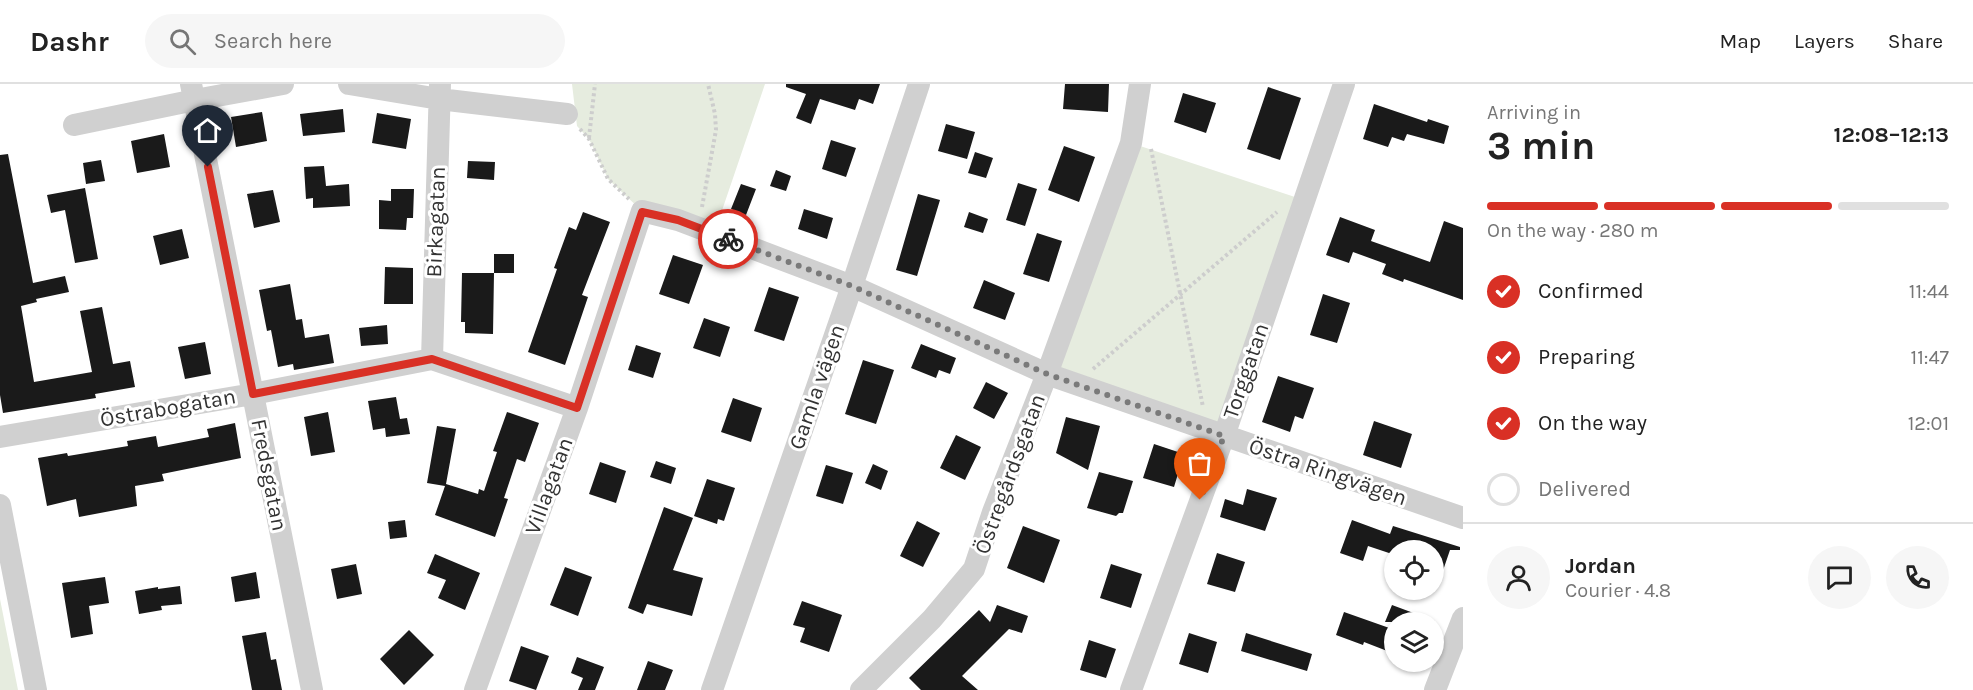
<!DOCTYPE html>
<html lang="en">
<head>
<meta charset="utf-8">
<style>
	:root { --surface:#fff; --page:#f6f6f6; --text:#222; --muted:#767676; --line:#e0e0e0; --accent:#d93025 }
	body { margin:0; font-family:Karla,sans-serif; background:var(--page); color:var(--text); height:100vh; display:flex; flex-direction:column; font-size:22px; white-space:nowrap }
	* { box-sizing:border-box; margin:0 }
	p { font-size:20px; color:var(--muted) }
	.icon { flex:none; width:33px; height:33px; fill:none; stroke:currentColor; stroke-width:2; stroke-linecap:round; stroke-linejoin:round }
	.map { position:relative; flex:1; overflow:hidden }
	.details { display:flex; flex-direction:column; background:var(--surface); width:510px }
	.details>* { flex:none }
	.fabs { position:absolute; left:1384px; top:456px; display:grid; gap:12px }
	.fabs a { display:grid; place-items:center; width:60px; height:60px; border-radius:50%; background:var(--surface); box-shadow:0 2px 4px #0004; font-size:30px }
	.pin { position:absolute; display:grid; place-items:center; width:51px; height:51px; color:#fff; margin:-62px -26px; border-radius:50% 50% 50% 0; rotate:-45deg; box-shadow:0 0 6px #0007 }
	.pin .icon { rotate:45deg }
	.courier { position:absolute; display:grid; place-items:center; width:60px; height:60px; margin:-30px; border:4px solid #d93025; border-radius:50%; background:#fff; color:#222; box-shadow:0 2px 8px #0007 }
	.head em { font-style:normal; font-weight:700 }
	.head div { display:flex; flex-direction:column-reverse }
	.head { display:flex; align-items:center; justify-content:space-between; height:102px; padding:0 24px }
	h1 { font-size:39px; font-weight:700; line-height:45px }
	.bar { display:grid; grid-template-columns:repeat(4,1fr); gap:9px 6px; align-content:center; height:72px; padding:0 24px }
	.bar i { height:8px; border-radius:4px; background:var(--line) }
	.bar .selected { background:var(--accent) }
	.bar p { grid-column:span 4 }
	.line { display:flex; align-items:center; gap:15px; padding:0 24px; border-top:2px solid var(--line) }
	.line div { flex:1 }
	.round { display:grid; place-items:center; flex:none; width:63px; height:63px; border-radius:32px; background:var(--page) }
	ol { padding:0 24px; list-style:none }
	li { display:flex; align-items:center; gap:18px; height:66px }
	li p { margin-inline-start:auto }
	li .icon { padding:6px; border-radius:50%; background:var(--accent); color:#fff; stroke-width:4 }
	li:last-child { color:var(--muted) }
	li i { width:33px; height:33px; border:3px solid var(--line); border-radius:50% }
	header { display:flex; align-items:center; gap:36px; box-sizing:border-box; height:84px; padding:0 30px; background:var(--surface); border-bottom:2px solid var(--line) }
	header strong { font-size:28px }
	nav { display:flex; gap:33px; margin-inline-start:auto; font-size:21px }
	.search { width:420px; height:54px; background:var(--page); display:flex; align-items:center; gap:15px; box-sizing:border-box; padding:0 21px; border-radius:33px; color:var(--muted); font-size:22px }
	main { display:flex; flex:1; min-height:0 }
	.map>svg:first-child { display:block }
	.green { fill:#e6ecdf }
	.building { fill:#1a1a1a }
	.lines { fill:none; stroke-linecap:round; stroke-linejoin:round }
	.path { stroke:#cdcdcd; stroke-width:4; stroke-dasharray:3 3; stroke-linecap:butt }
	.minor { stroke:#d0d0d0; stroke-width:22 }
	.done { stroke:#7a7a7a; stroke-width:6; stroke-dasharray:0 10.8 }
	.route { stroke:#d93025; stroke-width:8 }
	.labels { text-anchor:middle; dominant-baseline:central; stroke-width:6; stroke-linejoin:round; paint-order:stroke }
	.street-label { font-size:22px; fill:#333; stroke:#fff }
</style>
</head>
<body>
<header>
<strong>Dashr</strong>
<div class="search"><svg class="icon" aria-label="search" viewBox="0 0 24 24"><circle cx="10" cy="10" r="6"/><path d="M15 15l6 6"/></svg>Search here</div>
<nav><a>Map</a><a>Layers</a><a>Share</a></nav>
</header>
<main>
<div class="map">
<svg width="1463" height="606" viewBox="0 0 1463 606">
	<rect width="100%" height="100%" fill="#fff"/>
	<path class="green" d="M572,0H765L714,150L642,127L608,95L589,55L577,42Z
		M1131,59L1304,116L1224,352L1047,290Z
		M0,515L18,606H0Z"/>
	<path class="building" d="M786,0H880L873,20L859,15L855,26L820,15L811,40L796,34L806,10L786,3Z
		M1065,0H1109L1108,28L1063,25Z
		M1268,3L1301,14L1280,76L1247,65Z
		M1183,9L1216,19L1206,49L1174,38Z
		M1374,20L1427,38L1428,35L1449,42L1444,60L1407,50L1404,57L1392,53L1388,63L1363,55Z
		M343,25L345,48L303,52L300,30Z
		M262,28L267,57L236,63L231,33Z
		M377,29L411,35L406,65L372,59Z
		M946,40L975,48L967,75L938,67Z
		M164,50L170,83L137,89L131,57Z
		M831,56L856,64L846,93L822,85Z
		M1064,62L1095,73L1079,118L1048,106Z
		M975,68L993,74L986,94L968,89Z
		M8,70L33,199L65,192L69,208L36,215L37,218L21,222L34,298L92,288L80,227L102,223L113,280L130,277L135,303L95,310L96,314L3,329L0,311V71Z
		M101,76L105,97L86,100L83,79Z
		M468,77L495,78L494,96L467,94Z
		M324,82L326,102L349,100L350,122L313,124V114L306,115L304,83Z
		M776,86L791,92L786,107L770,102Z
		M1018,99L1037,105L1025,142L1006,136Z
		M741,100L756,105L746,131L731,125Z
		M85,104L98,175L75,179L65,126L51,129L47,111Z
		M391,105H414L413,134H407L406,146L379,145V116L391,117Z
		M273,106L280,138L254,144L247,110Z
		M918,110L940,116L917,192L896,186Z
		M804,125L833,134L827,155L798,145Z
		M583,128L610,138L582,211L588,213L565,281L528,268L557,185L554,184L569,143L576,146Z
		M969,128L988,135L983,149L964,143Z
		M1340,133L1375,146L1371,157L1430,178L1444,137L1463,144V216L1404,195L1403,198L1382,190L1386,180L1353,168L1349,179L1326,171Z
		M182,145L189,174L160,181L153,152Z
		M1037,149L1062,157L1049,198L1023,190Z
		M494,170H514V189H494Z
		M673,171L703,181L689,220L659,210Z
		M385,183L413,184V220H384Z
		M462,189H494L493,250L465,249V238H461Z
		M984,196L1015,209L1005,236L973,224Z
		M290,200L296,236L302,235L305,254L329,250L334,279L294,286L293,280L278,283L271,246L267,247L259,206Z
		M769,203L799,213L784,257L754,247Z
		M1323,210L1350,219L1337,259L1310,251Z
		M704,234L730,243L720,273L693,264Z
		M387,241L388,260L361,262L359,244Z
		M205,258L211,290L185,295L178,263Z
		M921,260L956,274L950,290L939,286L936,294L911,284Z
		M636,261L661,269L653,294L628,286Z
		M863,276L894,286L876,340L845,330Z
		M1278,292L1314,304L1303,335L1295,332L1290,348L1262,338Z
		M986,298L1008,309L994,335L973,324Z
		M396,313L400,335L407,334L410,350L386,353L385,344L373,346L368,317Z
		M733,314L762,324L751,358L721,348Z
		M328,328L335,368L311,372L304,333Z
		M507,328L539,339L525,378L517,375L504,414L508,415L495,453L435,431L445,402L427,399L437,342L456,345L446,400L478,410L479,405L484,407L497,368L493,367Z
		M1066,333L1100,342L1088,386L1056,369Z
		M1374,337L1412,350L1401,384L1363,371Z
		M235,339L241,374L162,390L164,397L135,402L137,422L79,433L76,415L47,422L38,374L67,369L68,372L128,362L127,357L156,352L158,363L209,353L207,345Z
		M956,351L981,363L965,396L940,384Z
		M1154,360L1184,370L1174,403L1143,394Z
		M656,377L676,384L671,400L650,393Z
		M600,378L626,387L616,419L589,410Z
		M873,380L888,387L881,406L865,399Z
		M826,381L853,389L843,420L816,412Z
		M1099,388L1133,397L1123,429H1119L1116,432L1087,424Z
		M707,395L735,404L724,437L718,435L717,440L694,432Z
		M1247,405L1277,414L1265,447L1220,433L1225,415L1243,421Z
		M664,423L693,434L673,486L703,494L692,532L647,520L643,530L628,524Z
		M405,436L407,453L390,455L388,438Z
		M1352,436L1390,450L1393,442L1460,463V466H1450L1437,504H1434V466H1395V471L1368,462L1363,477L1340,469Z
		M917,437L940,449L923,483L900,472Z
		M1023,442L1060,456L1044,499L1007,484Z
		M1217,469L1245,478L1235,508L1207,500Z
		M435,470L480,489L465,526L438,514L446,496L427,489Z
		M356,480L362,510L337,515L331,485Z
		M1111,480L1142,490L1131,524L1100,514Z
		M565,483L592,493L578,532L550,521Z
		M256,488L260,514L235,518L231,493Z
		M105,493L109,519L89,522L93,550L71,554L62,499Z
		M180,502L182,520L161,522L162,526L139,530L135,507L158,503V505Z
		M802,517L842,531L829,568L800,558L805,544L793,541Z
		M997,521L1028,532L1022,549L1009,545L962,592L978,606H921L909,594L979,526L990,538Z
		M1392,521L1435,537V538H1385Z
		M1344,528L1395,546V570L1364,558L1363,561L1336,551Z
		M409,546L434,571L404,601L380,575Z
		M266,548L271,576L276,575L282,606H252L242,552Z
		M1189,549L1217,558L1208,589L1179,580Z
		M1246,549L1312,570L1307,587L1241,567Z
		M1089,556L1116,565L1106,594L1080,586Z
		M521,562L549,572L536,606L509,597Z
		M577,573L604,583L595,606H578L583,594L571,589Z
		M648,577L673,586L665,606H637Z"/>
	<g class="lines">
		<path class="path" d="M580,45L589,55L608,95L629,115
			M589,54L595,0
			M1151,65L1203,323
			M702,123L716,46L715,30L708,0
			M1093,285L1277,128"/>
		<path class="minor" d="M191,0L312,606
			M349,0L439,15L567,30
			M74,41L195,16L283,0
			M432,275L440,0
			M0,353L253,310L432,275L577,324
			M0,421L36,606
			M475,606L577,324L642,127L678,136L852,202L1047,290L1463,434
			M712,606L852,202L919,0
			M861,606L932,535L974,485L993,428L1047,290L1131,59L1140,0
			M1131,606L1224,352L1344,0
			M1435,606L1463,534"/>
	</g>
	<g class="lines">
		<path class="done" d="M728,155L852,202L1047,290L1224,352L1200,416"/>
		<path class="route" d="M208,83L253,310L432,275L577,324L642,128L678,136L728,155"/>
	</g>
	<g class="labels">
		<g class="street-label">
			<text transform="translate(436 138) rotate(-88)">Birkagatan</text>
			<text transform="translate(1246 287) rotate(-71)">Torggatan</text>
			<text transform="translate(817 303) rotate(-71)">Gamla vägen</text>
			<text transform="translate(168 324) rotate(-10)">Östrabogatan</text>
			<text transform="translate(1328 388) rotate(19)">Östra Ringvägen</text>
			<text transform="translate(1010 390) rotate(-70)">Östregårdsgatan</text>
			<text transform="translate(269 391) rotate(79)">Fredsgatan</text>
			<text transform="translate(549 402) rotate(-70)">Villagatan</text>
		</g>
	</g>
</svg>
<div class="fabs">
<a><svg class="icon" aria-label="locate" viewBox="0 0 24 24"><circle cx="12" cy="12" r="6"/><path d="M12 2v4M12 18v4M2 12h4M18 12h4"/></svg></a>
<a><svg class="icon" aria-label="layers" viewBox="0 0 24 24"><path d="M12 4l9 5-9 5-9-5zM3 14l9 5 9-5"/></svg></a>
</div>
<div class="pin" style="left:1200px;top:416px;background:#ea580c"><svg class="icon" aria-label="bag" viewBox="0 0 24 24"><path d="M5 8h14l-1 12H6zM9 8a3 3 0 0 1 6 0"/></svg></div>
<div class="pin" style="left:208px;top:83px;background:#1f2937"><svg class="icon" aria-label="home" viewBox="0 0 24 24"><path d="M3 11l9-7 9 7M6 9v11h12V9"/></svg></div>
<div class="courier" style="left:728px;top:155px"><svg class="icon" aria-label="bike" viewBox="0 0 24 24"><circle cx="6" cy="16" r="4"/><circle cx="18" cy="16" r="4"/><path d="M6 16l4-8h5l3 8M10 8l3 8H6M13 5h3"/></svg></div>
</div>
<section class="details">
<div class="head"><div><h1>3 min</h1><p>Arriving in</p></div><em>12:08–12:13</em></div>
<div class="bar"><i class="selected"></i><i class="selected"></i><i class="selected"></i><i></i><p>On the way · 280 m</p></div>
<ol>
<li><svg class="icon" aria-label="check" viewBox="0 0 24 24"><path d="M5 12l5 5 9-10"/></svg>Confirmed<p>11:44</p></li>
<li><svg class="icon" aria-label="check" viewBox="0 0 24 24"><path d="M5 12l5 5 9-10"/></svg>Preparing<p>11:47</p></li>
<li><svg class="icon" aria-label="check" viewBox="0 0 24 24"><path d="M5 12l5 5 9-10"/></svg>On the way<p>12:01</p></li>
<li><i></i>Delivered</li>
</ol>
<div class="line" style="height:108px"><a class="round"><svg class="icon" aria-label="person" viewBox="0 0 24 24"><circle cx="12" cy="8" r="4"/><path d="M4 21q1-7 8-7t8 7"/></svg></a><div><b>Jordan</b><p>Courier · 4.8</p></div><a class="round"><svg class="icon" aria-label="chat" viewBox="0 0 24 24"><path d="M4 5h16v11H9l-5 4z"/></svg></a><a class="round"><svg class="icon" aria-label="phone" viewBox="0 0 24 24"><path d="M5 4h4l2 5-3 2q2 4 5 5l2-3 5 2v4C11 20 4 13 5 4z"/></svg></a></div>
</section>
</main>
</body>
</html>
